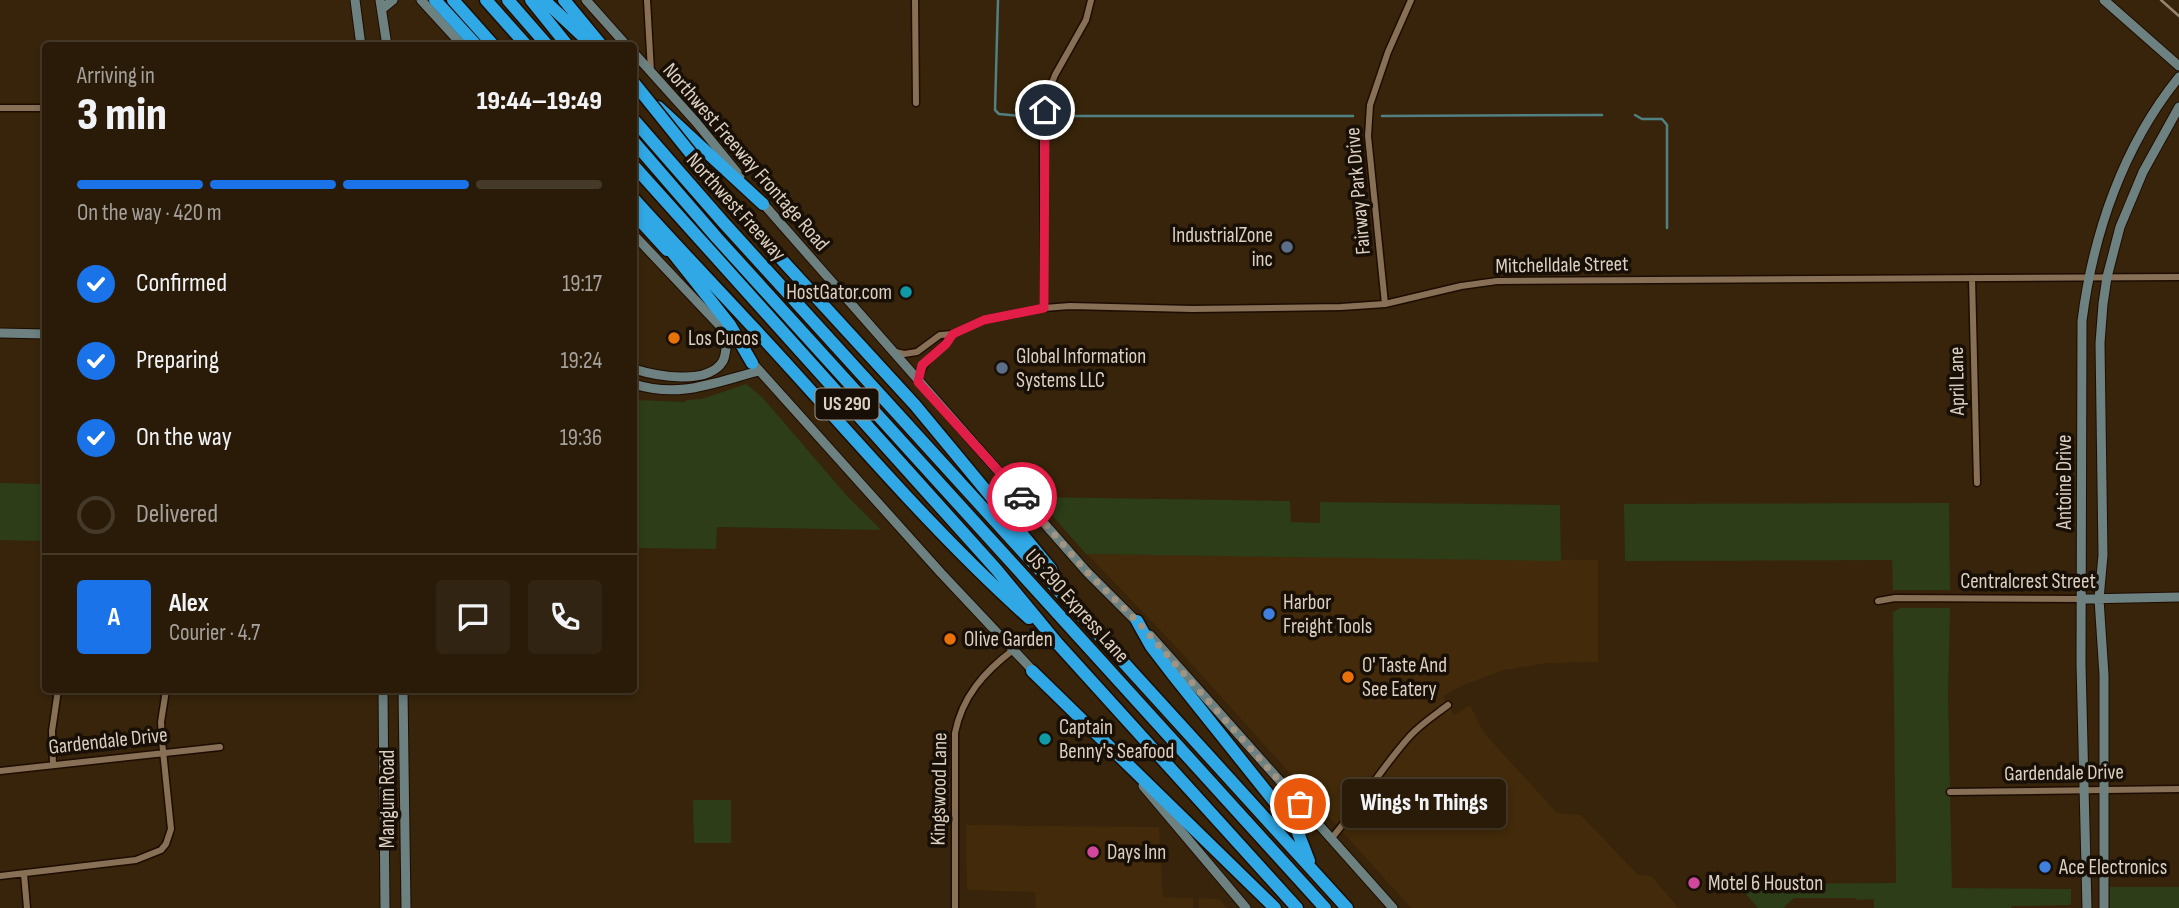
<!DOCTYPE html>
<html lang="en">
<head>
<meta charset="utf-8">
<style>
	:root { --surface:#291b08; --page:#312412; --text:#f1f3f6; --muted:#a5a19c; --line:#453929; --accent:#1a73e8 }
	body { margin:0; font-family:"Sofia Sans Condensed",sans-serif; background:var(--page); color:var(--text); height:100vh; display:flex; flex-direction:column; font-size:26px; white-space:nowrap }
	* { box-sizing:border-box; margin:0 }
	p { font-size:23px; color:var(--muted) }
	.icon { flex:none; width:38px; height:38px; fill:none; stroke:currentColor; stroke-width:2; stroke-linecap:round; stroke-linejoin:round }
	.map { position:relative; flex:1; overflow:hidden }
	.drawer { position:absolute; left:42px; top:42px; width:595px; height:651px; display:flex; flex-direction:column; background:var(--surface); border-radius:7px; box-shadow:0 4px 10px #0003,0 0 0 2px var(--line) }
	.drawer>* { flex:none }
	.pin { position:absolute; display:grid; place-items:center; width:60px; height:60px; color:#fff; margin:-30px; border:4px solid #fff; border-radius:50%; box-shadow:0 2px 7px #0007 }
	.courier { position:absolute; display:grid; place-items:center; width:70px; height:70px; margin:-35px; border:5px solid #e11d48; border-radius:50%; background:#fff; color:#222; box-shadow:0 2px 9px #0007 }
	.bubble { position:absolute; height:49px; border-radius:7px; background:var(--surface); box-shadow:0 4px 10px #0003,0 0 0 2px var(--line); font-size:23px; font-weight:800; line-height:49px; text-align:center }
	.head em { font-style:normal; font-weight:800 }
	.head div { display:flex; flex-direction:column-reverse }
	.head { display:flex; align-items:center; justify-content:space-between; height:119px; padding:0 35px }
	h1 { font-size:46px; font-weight:800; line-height:52px }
	.bar { display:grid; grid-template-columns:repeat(4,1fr); gap:10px 7px; align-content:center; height:84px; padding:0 35px }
	.bar i { height:9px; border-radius:5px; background:var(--line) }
	.bar .current { background:var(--accent) }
	.bar p { grid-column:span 4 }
	.line { display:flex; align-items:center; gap:18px; padding:0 35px; border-top:2px solid var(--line) }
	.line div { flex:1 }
	.round { display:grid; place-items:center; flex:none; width:74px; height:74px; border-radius:7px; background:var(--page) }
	ol { padding:0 35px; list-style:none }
	li { display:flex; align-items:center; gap:21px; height:77px }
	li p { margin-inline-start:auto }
	li .icon { padding:7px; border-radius:50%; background:var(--accent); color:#fff; stroke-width:4 }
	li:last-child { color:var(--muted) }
	li i { width:38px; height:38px; border:4px solid var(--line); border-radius:50% }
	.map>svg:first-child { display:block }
	.built { fill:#422a0a }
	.green { fill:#2c3d17 }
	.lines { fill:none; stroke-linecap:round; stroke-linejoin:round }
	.stream { stroke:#518182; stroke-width:2.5 }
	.street-casing { stroke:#1e0c00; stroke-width:9 }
	.secondary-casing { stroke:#1e0c00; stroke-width:11 }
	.highway-casing { stroke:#1e0c00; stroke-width:15 }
	.street { stroke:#877056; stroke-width:6 }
	.secondary { stroke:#6d8181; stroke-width:9 }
	.highway { stroke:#30a8e5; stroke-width:12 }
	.rail { stroke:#948572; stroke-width:2.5 }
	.highway-bridge-casing { stroke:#1e0c00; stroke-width:15; stroke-linecap:butt }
	.highway-bridge { stroke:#30a8e5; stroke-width:12 }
	.done { stroke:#a29482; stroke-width:7; stroke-dasharray:0 12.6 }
	.route { stroke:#e11d48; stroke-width:9 }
	.service-dot { fill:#5c6f8a; stroke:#180f06; stroke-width:2.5 }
	.culture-dot { fill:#0f9aa8; stroke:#180f06; stroke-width:2.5 }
	.food-dot { fill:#e8710a; stroke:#180f06; stroke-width:2.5 }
	.shop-dot { fill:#3f7fe0; stroke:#180f06; stroke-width:2.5 }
	.hotel-dot { fill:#d1479c; stroke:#180f06; stroke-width:2.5 }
	.labels { text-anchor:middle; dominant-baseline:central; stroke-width:7; stroke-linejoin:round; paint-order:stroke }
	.shield { fill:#180f06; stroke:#a1968a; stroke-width:2 }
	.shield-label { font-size:19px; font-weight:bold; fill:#dcd0c2 }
	.street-label { font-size:21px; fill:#dcd0c2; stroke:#180f06 }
	.poi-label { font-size:21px; fill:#dcd0c2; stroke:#180f06; text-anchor:start }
</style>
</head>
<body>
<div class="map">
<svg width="2179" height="908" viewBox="0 0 2179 908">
	<rect width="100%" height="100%" fill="#37240b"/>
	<path class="built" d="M1087,554L1598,560V662L1547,663L1504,670L1461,686L1443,696L1454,715L1470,705L1484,733L1557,813L1581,815L1638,875L1651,876L1679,908H1411L1178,649Z
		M966,825L1159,827L1163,897L1193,898V908H1036L1035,892L967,890Z
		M1199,898L1219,899L1227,908H1199Z"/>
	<path class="green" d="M746,384L762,397L847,496L881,530L717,527L716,549L634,548V400L685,402L686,400L702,399Z
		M0,483L45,484V541L0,540Z
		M1036,497L1290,501L1291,522L1320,523V502L1560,505L1561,561L1086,554Z
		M1949,503L1950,590H1893L1892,560L1625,561L1624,504Z
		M1901,608H1950L1948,695L1952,888L2071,889V905L2012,906L2011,908H1874V899L1857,900L1856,898H1794L1783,908H1758L1737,884L1896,883L1893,612Z
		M693,800H731V843H694Z
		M2110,887H2179V908H2110Z"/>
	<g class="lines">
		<path class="stream" d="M998,0L995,110L999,114L1030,117
			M1635,115L1642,119H1662L1667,125V228
			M1382,116L1602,115
			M1062,118L1076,116H1353"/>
		<g class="street-casing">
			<path id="street" d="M647,0L651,71
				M915,0L916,103
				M0,108H46
				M1972,278L1977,483
				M1385,304L1368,136L1370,105L1388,52L1411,0
				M1044,308L1043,131L1047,95L1055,75L1086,20L1091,0
				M892,351L904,354L917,352L940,335L953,334L984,320L1044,308L1070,306L1192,309L1341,307L1385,304L1461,286L1497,281L2179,277
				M918,381C924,355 939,354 953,334
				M1878,601L1895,598L2082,599
				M53,765L52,731L58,690
				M0,771L220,747
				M1950,792L2179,789
				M1331,839C1359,806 1381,768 1410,736C1421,724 1435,715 1448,705
				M24,874L27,908
				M0,876L136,860L161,850L166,844L171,829L162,741L161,722L166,690
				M955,908V733C962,697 984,672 1013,650"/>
		</g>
		<g class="secondary-casing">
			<path id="secondary" d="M355,0L361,46
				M380,0L387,46
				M421,0L463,46
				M586,0L627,46
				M2104,0L2179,66
				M382,9L393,0
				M634,53L696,122L740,176
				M760,200L1087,572L1140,625
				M634,235L736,343
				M0,333L46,334
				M749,359L941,573L1037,675
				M634,369C656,376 708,386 723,361C727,353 726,342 727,333
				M634,384C680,399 715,382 759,371
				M2083,599L2179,597
				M1150,635L1393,908
				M383,690L385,908
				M403,690L406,908
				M1143,786L1246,908
				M2087,908L2081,664L2082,321C2093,234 2123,146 2179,77
				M2104,908V675L2099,599L2103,555L2100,343L2103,304L2107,277L2120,227L2143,172L2179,107"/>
		</g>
		<g class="highway-casing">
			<path id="highway" d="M435,0L477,46
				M453,0L494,46
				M486,0L527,46
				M508,0L548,46
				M531,0L568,46
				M544,0L593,46
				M564,0L602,46
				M658,107L763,204
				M634,120L723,222L1347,908
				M634,142L717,238L1325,908
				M634,166L996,569L1058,644L1297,908
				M634,199C686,257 741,313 793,371C870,456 944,542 1029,618
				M737,211L915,405L1051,569L1057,588
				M634,214L667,250
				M665,243L730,325L752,363
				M1137,621L1151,646L1174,676L1297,830L1309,861
				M1032,671L1275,908"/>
		</g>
		<use href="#street" class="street"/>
		<use href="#secondary" class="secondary"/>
		<use href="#highway" class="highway"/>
		<path class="rail" d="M2161,0L2179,16"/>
		<g class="highway-bridge-casing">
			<path id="highway-bridge" d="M634,83L737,211"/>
		</g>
		<use href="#highway-bridge" class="highway-bridge"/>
	</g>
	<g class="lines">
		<path class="done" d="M1022,497L1087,572L1137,621L1300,804"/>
		<path class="route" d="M1022,497L918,382L922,365L946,344L953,334L984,320L1044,308L1045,110"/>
	</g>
	<g class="service-dot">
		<circle cx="1287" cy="247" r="7"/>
		<circle cx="1002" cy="368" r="7"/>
	</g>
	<g class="culture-dot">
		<circle cx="906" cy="292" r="7"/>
		<circle cx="1045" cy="739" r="7"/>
	</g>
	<g class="food-dot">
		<circle cx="674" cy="338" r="7"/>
		<circle cx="950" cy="639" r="7"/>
		<circle cx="1348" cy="677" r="7"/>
	</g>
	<g class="shop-dot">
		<circle cx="1269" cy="614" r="7"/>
		<circle cx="2045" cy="867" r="7"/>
	</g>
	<g class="hotel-dot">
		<circle cx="1093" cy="852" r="7"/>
		<circle cx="1694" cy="883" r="7"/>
	</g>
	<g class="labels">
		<rect class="shield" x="815.5" y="388.5" width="63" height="31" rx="5"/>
		<g class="shield-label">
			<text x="847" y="404">US 290</text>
		</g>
		<g class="street-label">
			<text transform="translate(746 157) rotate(49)">Northwest Freeway Frontage Road</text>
			<text transform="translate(1358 191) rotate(-95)">Fairway Park Drive</text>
			<text transform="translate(736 207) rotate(48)">Northwest Freeway</text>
			<text transform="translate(1562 265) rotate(-1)">Mitchelldale Street</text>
			<text transform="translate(1957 381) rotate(-91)">April Lane</text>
			<text transform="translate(2064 482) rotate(-90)">Antoine Drive</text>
			<text x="2028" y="581">Centralcrest Street</text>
			<text transform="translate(1077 606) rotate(48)">US 290 Express Lane</text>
			<text transform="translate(108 741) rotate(-6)">Gardendale Drive</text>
			<text transform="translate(2064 773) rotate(-1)">Gardendale Drive</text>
			<text transform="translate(939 789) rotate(-89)">Kingswood Lane</text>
			<text transform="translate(387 799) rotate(-90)">Mangum Road</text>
		</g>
		<g class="poi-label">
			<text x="1273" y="235" text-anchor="end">IndustrialZone<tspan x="1273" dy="24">inc</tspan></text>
			<text x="892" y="292" text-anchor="end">HostGator.com</text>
			<text x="688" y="338">Los Cucos</text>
			<text x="1016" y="356">Global Information<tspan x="1016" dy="24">Systems LLC</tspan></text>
			<text x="1283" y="602">Harbor<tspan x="1283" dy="24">Freight Tools</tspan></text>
			<text x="964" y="639">Olive Garden</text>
			<text x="1362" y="665">O' Taste And<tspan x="1362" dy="24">See Eatery</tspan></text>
			<text x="1059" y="727">Captain<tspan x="1059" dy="24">Benny's Seafood</tspan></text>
			<text x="1107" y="852">Days Inn</text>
			<text x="2059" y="867">Ace Electronics</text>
			<text x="1708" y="883">Motel 6 Houston</text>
		</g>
	</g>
</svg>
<div class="pin" style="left:1300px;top:804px;background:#ea580c"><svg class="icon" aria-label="bag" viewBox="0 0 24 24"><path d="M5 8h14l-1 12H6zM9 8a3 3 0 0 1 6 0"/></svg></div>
<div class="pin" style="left:1045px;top:110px;background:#1f2937"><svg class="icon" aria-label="home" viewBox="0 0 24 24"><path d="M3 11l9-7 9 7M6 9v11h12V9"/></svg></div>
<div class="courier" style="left:1022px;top:497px"><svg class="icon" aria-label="car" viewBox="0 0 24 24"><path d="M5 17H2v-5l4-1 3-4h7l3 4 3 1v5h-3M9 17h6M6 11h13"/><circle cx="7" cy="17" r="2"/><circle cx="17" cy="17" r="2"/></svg></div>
<div class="bubble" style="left:1342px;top:779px;width:164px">Wings 'n Things</div>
<section class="drawer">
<div class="head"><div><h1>3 min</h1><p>Arriving in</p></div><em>19:44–19:49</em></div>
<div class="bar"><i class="current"></i><i class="current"></i><i class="current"></i><i></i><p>On the way · 420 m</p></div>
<ol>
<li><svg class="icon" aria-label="check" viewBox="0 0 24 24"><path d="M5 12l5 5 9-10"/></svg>Confirmed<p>19:17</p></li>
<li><svg class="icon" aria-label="check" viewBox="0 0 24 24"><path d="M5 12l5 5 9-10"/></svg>Preparing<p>19:24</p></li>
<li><svg class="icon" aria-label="check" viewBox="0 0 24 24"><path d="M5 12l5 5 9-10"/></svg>On the way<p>19:36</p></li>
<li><i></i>Delivered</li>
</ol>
<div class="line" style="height:126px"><b class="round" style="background:var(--accent);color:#fff">A</b><div><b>Alex</b><p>Courier · 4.7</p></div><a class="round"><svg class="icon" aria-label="chat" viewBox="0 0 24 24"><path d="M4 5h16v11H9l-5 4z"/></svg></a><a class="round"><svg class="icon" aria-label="phone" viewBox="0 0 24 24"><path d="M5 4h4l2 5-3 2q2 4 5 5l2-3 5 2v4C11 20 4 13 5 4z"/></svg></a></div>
</section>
</div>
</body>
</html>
